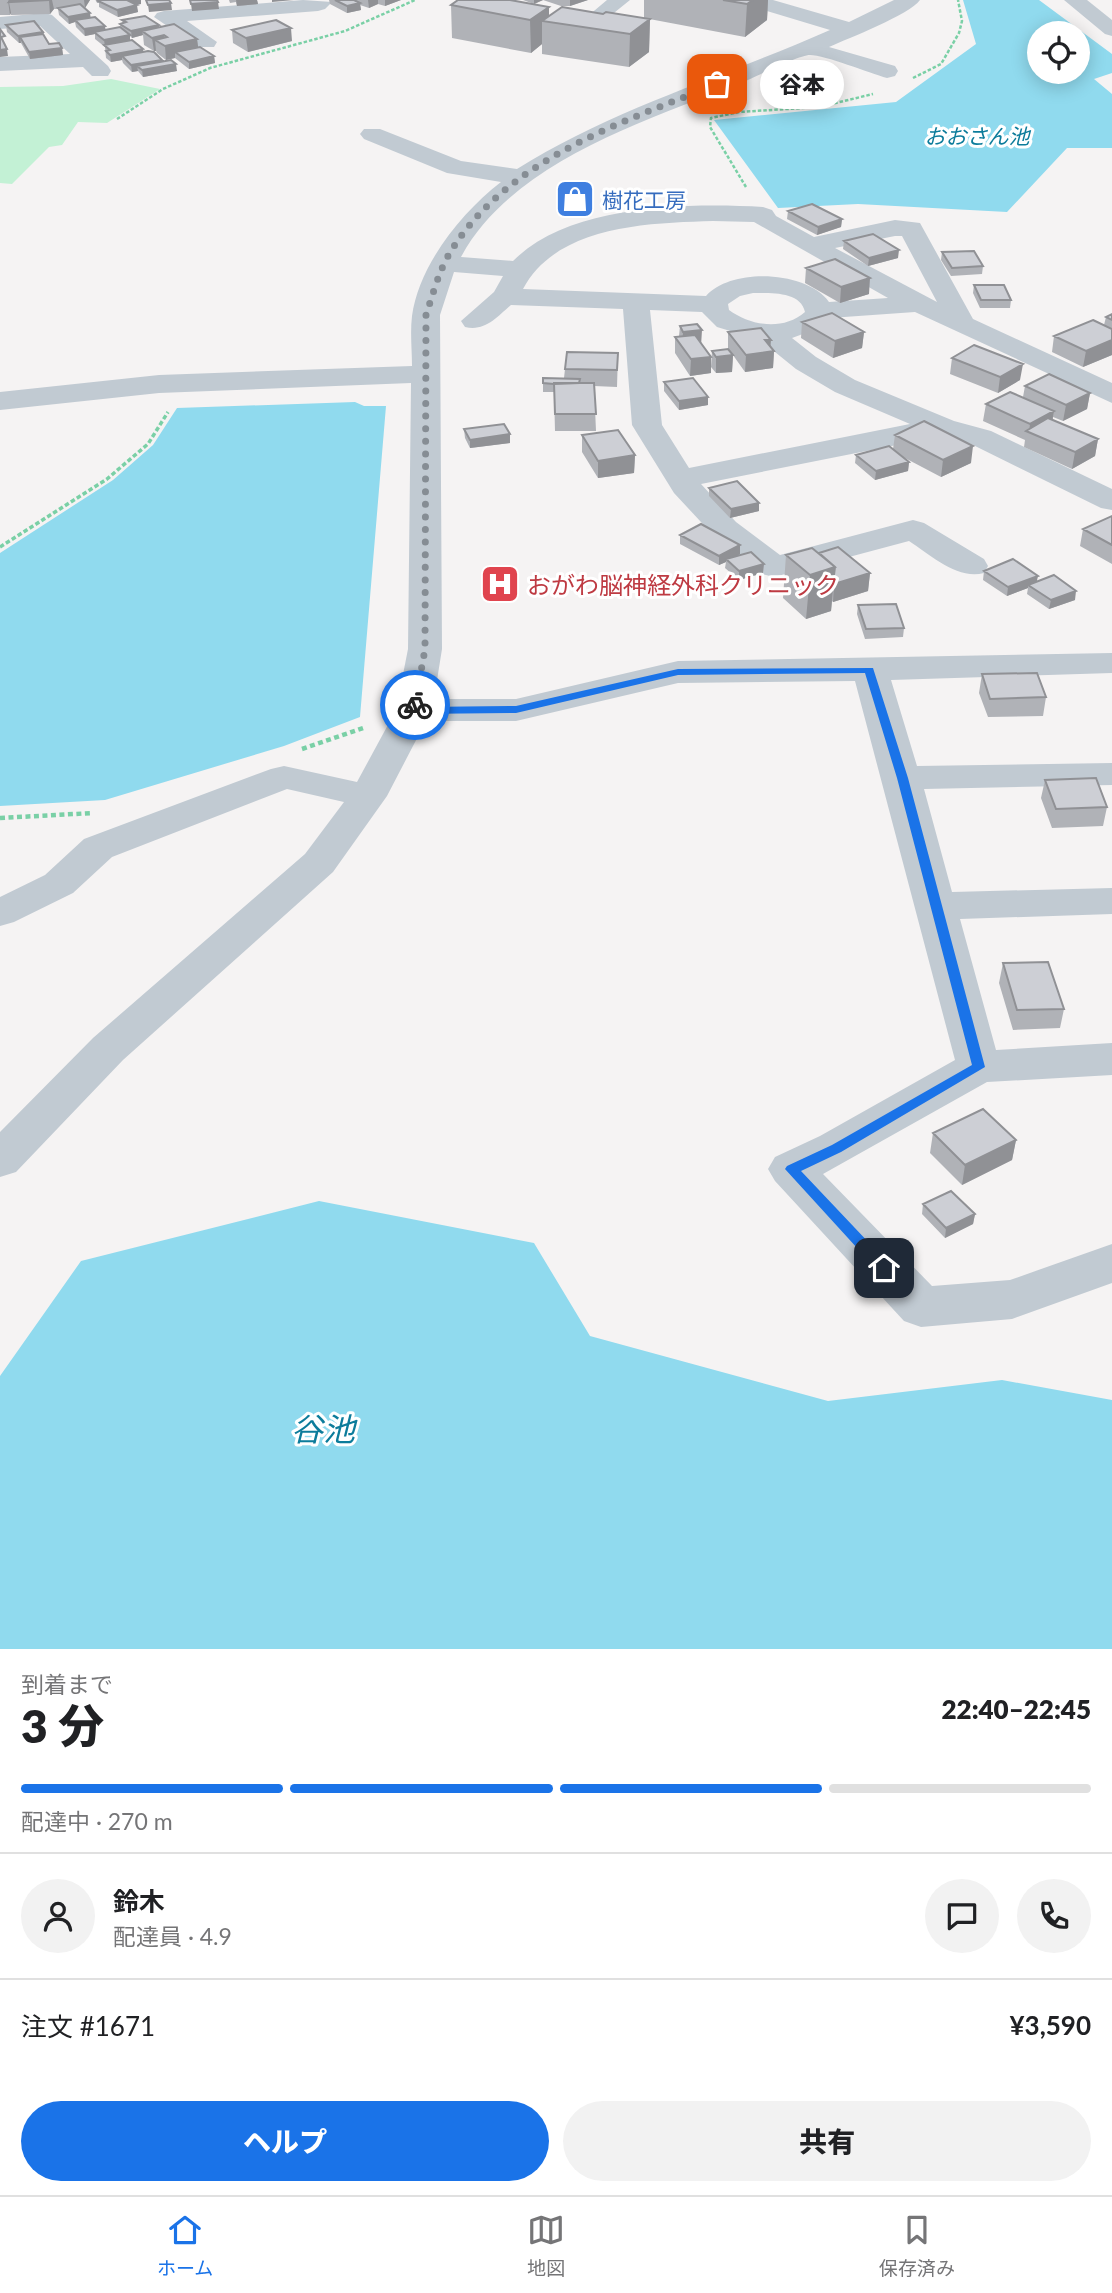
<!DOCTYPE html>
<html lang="ja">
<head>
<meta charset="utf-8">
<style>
	:root { --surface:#fff; --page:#f2f2f2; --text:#202124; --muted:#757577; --line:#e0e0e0; --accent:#1a73e8 }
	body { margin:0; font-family:Lato,"Noto Sans JP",sans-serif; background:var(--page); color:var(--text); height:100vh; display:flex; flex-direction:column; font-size:26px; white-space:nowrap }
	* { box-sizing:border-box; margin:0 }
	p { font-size:23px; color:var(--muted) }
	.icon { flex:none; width:38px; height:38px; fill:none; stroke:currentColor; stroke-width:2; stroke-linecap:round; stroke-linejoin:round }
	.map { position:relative; height:1649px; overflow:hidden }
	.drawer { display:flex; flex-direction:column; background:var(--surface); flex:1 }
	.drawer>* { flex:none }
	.buttons { position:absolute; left:1027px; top:21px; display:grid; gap:14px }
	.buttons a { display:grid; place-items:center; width:63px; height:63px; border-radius:50%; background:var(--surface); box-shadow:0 4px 18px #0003; font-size:35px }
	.pin { position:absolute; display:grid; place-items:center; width:60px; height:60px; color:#fff; margin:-30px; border-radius:14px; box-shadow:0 4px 10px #0006 }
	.courier { position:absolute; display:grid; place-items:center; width:70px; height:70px; margin:-35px; border:5px solid #1a73e8; border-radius:50%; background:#fff; color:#222; box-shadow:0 2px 9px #0007 }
	.bubble { position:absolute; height:49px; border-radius:24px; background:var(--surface); box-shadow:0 4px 18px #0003; font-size:23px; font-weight:800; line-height:49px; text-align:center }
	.headline em { font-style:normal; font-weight:800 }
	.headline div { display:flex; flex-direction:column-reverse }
	.headline { display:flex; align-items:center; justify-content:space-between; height:119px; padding:0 21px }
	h1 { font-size:46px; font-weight:800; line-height:52px }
	.bar { display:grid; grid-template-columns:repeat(4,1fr); gap:10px 7px; align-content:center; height:84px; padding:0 21px }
	.bar i { height:9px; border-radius:5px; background:var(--line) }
	.bar .current { background:var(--accent) }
	.bar p { grid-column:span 4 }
	.line { display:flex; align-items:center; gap:18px; padding:0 21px; border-top:2px solid var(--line) }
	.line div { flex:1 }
	.round { display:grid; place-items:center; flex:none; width:74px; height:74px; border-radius:37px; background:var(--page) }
	.action { display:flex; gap:14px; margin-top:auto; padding:14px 21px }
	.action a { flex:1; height:80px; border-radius:42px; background:var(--accent); color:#fff; font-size:28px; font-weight:800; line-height:80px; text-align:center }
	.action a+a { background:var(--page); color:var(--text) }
	.tab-bar { display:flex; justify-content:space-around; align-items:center; height:98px; border-top:2px solid var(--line); background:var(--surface); font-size:19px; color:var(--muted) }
	.tab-bar a { display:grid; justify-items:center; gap:4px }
	.tab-bar .current { color:var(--accent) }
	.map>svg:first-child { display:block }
	.green { fill:#c3f1d5 }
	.water { fill:#90daee; fill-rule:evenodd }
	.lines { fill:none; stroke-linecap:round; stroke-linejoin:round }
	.path-far2 { stroke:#7ad0a6; stroke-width:2.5; stroke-dasharray:3.5 2; stroke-linecap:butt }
	.path-far1 { stroke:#7ad0a6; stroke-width:3.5; stroke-dasharray:4.5 2.5; stroke-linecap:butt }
	.path { stroke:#7ad0a6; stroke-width:4.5; stroke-dasharray:5 3.5; stroke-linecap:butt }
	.minor { fill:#c1cad2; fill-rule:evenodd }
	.wall { fill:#b0b2b7 }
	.shaded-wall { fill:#909195 }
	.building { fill:#cdcfd5; stroke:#909195; stroke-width:2 }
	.route { fill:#1a73e8 }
	.done { stroke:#868d94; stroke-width:7; stroke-dasharray:0 12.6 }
	.labels { text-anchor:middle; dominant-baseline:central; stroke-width:6; stroke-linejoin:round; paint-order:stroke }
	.far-water-label { font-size:21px; font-style:italic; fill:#0c7c9b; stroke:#fff }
	.far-shop-label { font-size:21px; fill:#366cbe; stroke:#fff; text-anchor:start }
	.health-label { font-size:24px; fill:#be3a42; stroke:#fff; text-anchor:start }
	.near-water-label { font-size:32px; font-style:italic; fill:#0c7c9b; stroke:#fff }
</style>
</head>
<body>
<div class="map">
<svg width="1112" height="1649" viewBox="0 0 1112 1649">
	<rect width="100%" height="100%" fill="#f5f3f3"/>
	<path class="green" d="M111,79L160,89L107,123L78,122L62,145L49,147L12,184L0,183V87L63,86Z"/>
	<path class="water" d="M963,0H1039L1112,54V73L1094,79L1112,94V148H1067L1007,212L858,204L778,208L714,120L896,102L976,44ZM1040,33H1078V72H1040Z
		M355,402L364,406H386L360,717L284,746L105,800L0,806V553L113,480L153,445L177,408Z
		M319,1201L534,1243L590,1336L828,1401L1002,1380L1112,1400V1649H0V1376L81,1261Z"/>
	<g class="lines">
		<path class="path-far2" d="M913,78L941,64L959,33L962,21L958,0
			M117,119L163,89L210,68L345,31L415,0
			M746,187L710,127L711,118L739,112L819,107L873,94"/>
		<path class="path-far1" d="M0,547L107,479L148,444L168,412"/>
		<path class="path" d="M302,749L366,727
			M0,818L93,813"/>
		<path class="minor" d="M303,0L332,2L325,9L318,11L187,21L217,42L214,47H198L154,17L157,13L164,11Z
			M607,0H630L599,25H585L582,21Z
			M741,0H773L849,22L894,0H920C909,15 849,38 829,47L895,66L898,71L895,76L887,78C869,73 825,55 810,55C799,55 755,77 741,83C647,120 512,162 461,257L513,261C570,204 688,203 763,207L772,210L776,216L814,237L895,220L920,223L973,319L1112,383V403L915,312L830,318L819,328L792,338L816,357L855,380L954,421L991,431L1112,489V510L1101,508L969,443L942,436L701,484L736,522L780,555L913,520L924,523L984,559L988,566L984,573C957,580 931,555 909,541L774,577L762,574L714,536L674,493L632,425L623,309L511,305C497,317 485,332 465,327L461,321L494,292L503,276L454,272L440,315L442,649L434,699H516L678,661L1112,653V673L891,680L917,766L1112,763V785L924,789L952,892L1112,888V914L960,919L996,1050L1112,1043V1075L987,1082L823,1174L932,1286L1010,1280L1112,1244V1283L1012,1319L921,1327L904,1321L775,1181L768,1169L775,1157L820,1136L955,1060L855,681L678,683L516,721H426L387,796L333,872L123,1060L16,1172L0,1177V1132L93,1038L305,854L344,802L287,789L112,857L73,893L14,922L0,926V897L45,875L84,839L271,769L284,766L357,782L396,710L408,649L411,383L159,393L0,410V392L159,375L412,366C412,350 410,332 412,316C419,265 461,213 501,182L447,173L364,139L360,134L364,129H380L461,161L517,169C614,108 727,76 830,30L744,4ZM713,221L754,222L888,298L829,302C807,271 732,267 706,296L523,289C557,225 649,223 713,221ZM895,236H902L937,302L835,248ZM753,293C770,293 801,291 805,312C783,331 751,326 729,310L728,304L740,296ZM650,310L702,312L717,327L760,340L796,369L835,392L910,424L689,468L662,425Z
			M1064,0H1087L1112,20V36L1105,34Z
			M45,13L52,15L108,66L111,71L108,76H92L83,67L0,71V57L70,54L40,26L0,29V17Z"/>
	</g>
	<path class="wall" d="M0,0H90L85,8L90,13V17L105,26V30L121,28L120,24L123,23L122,20L159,28L197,39L198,47L214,56L215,63L189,69L175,58L166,60L157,53L156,51H154L144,45L143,35L132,38L130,36V40L143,49V52L162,60V61L177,71L143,77L138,71L132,72L123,63L122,60L111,62L106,58L105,47L95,39V34L85,36L76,27L75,22L69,24L59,15L58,9H54L50,14L11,15V13L10,15H0Z
		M96,0H141V4L136,5L138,12L118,17L99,7V3H97Z
		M229,0H257L258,4L237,6L236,2L230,3Z
		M329,0H401L385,6L378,4L369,8L360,5L361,10L347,13L330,4Z
		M523,0H588L570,6H561L543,0L534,4Z
		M644,0H768L767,20L745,37L644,18Z
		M451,5L549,16L603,14L650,19L649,52L629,67L542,54V44L531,53L452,38Z
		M6,25L43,34L49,44L62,48L63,55L30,59L21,43H19L7,32Z
		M232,30L292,41L248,52L233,43Z
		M788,211L842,219L841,227L817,235L787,219Z
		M844,241L898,258L868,266L843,249Z
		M942,252L983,266L982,274L951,276L941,260Z
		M806,268L869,294L840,303L805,283Z
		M974,285L1011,300L1010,308H980L973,293Z
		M1112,314V355L1083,367L1052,352L1054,336L1104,325L1106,317Z
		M802,322L864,332L862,348L833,358L801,338Z
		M680,326L701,343L711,357V373L690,376L675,353V337L679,336Z
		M728,332L770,347L774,351L773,368L745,372L728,348Z
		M712,351L733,355L732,372L716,373L711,367Z
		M618,353L617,387L594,386L596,431H555L554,392H543V383L564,378L565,369Z
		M952,358L1020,380L998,393L950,374Z
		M664,382L708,397V405L679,410L664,391Z
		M1025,386L1090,393L1087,409L1063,421L1053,417V420L1098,439L1095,456L1072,469L1024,447L1025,440L983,421L986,404L1023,397Z
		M464,429L510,443L470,448L465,438Z
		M582,435L635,455L634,473L598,478L582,452Z
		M895,435L971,463L941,477L903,457L909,462L908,471L875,480L855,463L856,455L893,449Z
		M709,488L759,503V511L730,518L709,496Z
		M1112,516V564L1080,546L1083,529Z
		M680,535L740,545V554L737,556L763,573L739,580L725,568L726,562L719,565L680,544Z
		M819,553L870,573L868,591L833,602L832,601L831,611L806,619L783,598L786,555Z
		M984,571L1037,581L1075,600L1049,609L1027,594L1028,588L1007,596L983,580Z
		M858,605L904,628L903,637L865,639L857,614Z
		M982,674L1046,697L1043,716L988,717L979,693Z
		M1045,780L1107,807L1103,826L1052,828L1041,798Z
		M1003,963L1064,1009L1060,1028L1013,1030L999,983Z
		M933,1133L1016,1140L1012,1160L962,1185L930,1153Z
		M923,1204L975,1214L973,1224L945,1238L922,1214Z"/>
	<path class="shaded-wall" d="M9,0H19L9,2L11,13L10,15L8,1Z
		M49,0H52L54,9L50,14Z
		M84,0H90L85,8Z
		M126,0H141V4L127,6Z
		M236,0H257L258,4L237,6Z
		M272,0H294L272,2Z
		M368,0H378V4L369,8Z
		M385,0H401L385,6Z
		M534,0H543L534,4Z
		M570,0H588L570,6Z
		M753,0H768L767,20L745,37L747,4Z
		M218,2L219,9L192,11L191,4Z
		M171,3L172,10L149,12L148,5Z
		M360,3L361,10L347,13V6Z
		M137,5L138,12L118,17L117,10Z
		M549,7V22L542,21V44L531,53L530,20Z
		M90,13L91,20H75V22L69,24L68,17Z
		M650,19L649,52L629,67L630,34Z
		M159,25V32L142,31L143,35L132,38L131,31Z
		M105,26L106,33L94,32L95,34L85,36L84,29Z
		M291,28L292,41L248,52L246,38Z
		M43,32L44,39L20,37L21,43H19L18,36Z
		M130,35V42L104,45L105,47L104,40Z
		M164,35L165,46L197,39L199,53L175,52V58L166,60L165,46L155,40L156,51H154L152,38Z
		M62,48L63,55L30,59L29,52Z
		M7,49L8,56L0,57V50Z
		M143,49L144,56H122V60L111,62L110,55Z
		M214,56L215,63L189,69V62Z
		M162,60L163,67L176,64L177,71L143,77L142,70L137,66L138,71L132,72L131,65Z
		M842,219L841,227L817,235L818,227Z
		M899,250L898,258L868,266L869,258Z
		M870,278L869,294L840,303L841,287Z
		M702,330L701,346L682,348L683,332Z
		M864,332L862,348L833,358L835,341Z
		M765,340H771L770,352L774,351L773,368L745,372L746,355Z
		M1112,340V355L1083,367L1086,351Z
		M733,355L732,372L716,373V357Z
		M711,357V373L690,376L691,359Z
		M1023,364L1020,380L998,393L1000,377Z
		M1090,393L1087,409L1063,421L1066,405Z
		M708,397V405L679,410V401Z
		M1054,411L1051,427L1029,432L1030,424Z
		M510,434V443L470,448V440Z
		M1098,439L1095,456L1072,469L1075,452Z
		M973,446L971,463L941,477L943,460Z
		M635,455L634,473L598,478V461Z
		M909,462L908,471L875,480L876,471Z
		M759,503V511L730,518L731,509Z
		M740,545V554L728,561L726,559V562L719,565V556Z
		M764,564L763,573L739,580V571Z
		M835,567L831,611L806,619L810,575Z
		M870,573L868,591L833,602L834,584Z
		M1038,576L1036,585H1028V588L1007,596L1008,587Z
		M1076,591L1075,600L1049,609L1051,600Z
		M1016,1140L1012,1160L962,1185L965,1165Z
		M975,1214L973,1224L945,1238L946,1228Z"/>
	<path class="building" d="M11,0H49L9,2Z
		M101,0H127L137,5L117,10L98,1Z
		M146,0H169L171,3L148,5Z
		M190,0H217L218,2L191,4Z
		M335,0H354L360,3L347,6Z
		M458,0H510L549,7L530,20L451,5Z
		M723,0H753L747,4Z
		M80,4L90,13L68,17L58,8Z
		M562,7L603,14L606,12L650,19L630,34L542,21Z
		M145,16L159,25L131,31L120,24L126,22L122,20Z
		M95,17L105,26L84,29L75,20Z
		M276,20L291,28L246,38L232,30Z
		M34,21L43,32L18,36L6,25Z
		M174,24L197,39L165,46L155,40L167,37L164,35L152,38L142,31Z
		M120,27L130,35L104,40L94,32Z
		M0,29L5,36L1,37L7,49L0,50Z
		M43,34L49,44L59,43L62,48L29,52L20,37Z
		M132,40L143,49L110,55L106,51L110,50L104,45Z
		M200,47L214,56L189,62L175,52Z
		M148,51L154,52L162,60L131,65L122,56Z
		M171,60L176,64L142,70L137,66Z
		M812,204L842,219L818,227L788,211Z
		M873,234L899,250L869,258L844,241Z
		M974,251L983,266L952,268L942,252Z
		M835,259L870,278L841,287L806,268Z
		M974,285H1004L1011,300H981Z
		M832,313L864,332L835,341L802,322Z
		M1112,314V320L1106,317Z
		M1093,320L1112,329V340L1086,351L1054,336Z
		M697,324L702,330L683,332L680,326Z
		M761,328L771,340H765L774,351L746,355L728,332Z
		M695,335L711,357L691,359L675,337Z
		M974,345L1023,364L1000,377L952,358Z
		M728,349L733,355L716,357L712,351Z
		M567,352L618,353L617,370L565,369Z
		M1049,374L1090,393L1066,405L1025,386Z
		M543,378L580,379L579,383L554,384L543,383Z
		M693,378L708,397L679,401L664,382Z
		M554,383H594L596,414H555Z
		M1010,392L1054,411L1030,424L986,404Z
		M1048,418L1098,439L1075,452L1026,431Z
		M924,421L973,446L943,460L895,435Z
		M504,424L510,434L470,440L464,429Z
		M618,430L635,455L598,461L582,435Z
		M889,446L909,462L876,471L856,455Z
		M737,481L759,503L731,509L709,488Z
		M1112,516V545L1083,529Z
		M701,524L740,545L719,556L680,535Z
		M838,547L870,573L834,584L833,583L835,567L819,553Z
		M812,548L835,567L810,575L786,555Z
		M751,552L764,564L739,571L726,559Z
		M1013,559L1038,576L1008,587L984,571Z
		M1054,575L1076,591L1051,600L1028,585Z
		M896,604L904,628L866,629L858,605Z
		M1037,673L1046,697L990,699L982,674Z
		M1096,778L1107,807L1056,809L1045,780Z
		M1048,962L1064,1009L1017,1010L1003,963Z
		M983,1109L1016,1140L965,1165L933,1133Z
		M951,1191L975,1214L946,1228L923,1204Z"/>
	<path class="route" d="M873,668L908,778L985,1067L841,1152L801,1171L889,1264V1272H879L785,1169L787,1166L832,1145L972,1065L897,778L865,673L678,675L516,713L415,714L409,710L412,703L415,702L420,707L516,706L678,669Z"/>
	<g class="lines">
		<path class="done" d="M415,705L425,649L426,315C433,294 439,270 451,251C509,158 621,123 717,84"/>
	</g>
	<defs>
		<g id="shop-square" transform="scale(2.0125)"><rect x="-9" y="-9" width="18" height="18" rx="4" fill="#3f7fe0" stroke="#fff"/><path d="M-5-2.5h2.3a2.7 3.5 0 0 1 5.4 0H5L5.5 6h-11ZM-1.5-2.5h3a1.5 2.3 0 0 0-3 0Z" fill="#fff"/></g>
		<g id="hospital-square" transform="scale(2.0125)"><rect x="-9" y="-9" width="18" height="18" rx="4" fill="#e0444e" stroke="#fff"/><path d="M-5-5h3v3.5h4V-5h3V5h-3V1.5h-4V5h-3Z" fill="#fff"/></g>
	</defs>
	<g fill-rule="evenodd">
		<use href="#shop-square" x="575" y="199"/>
		<use href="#hospital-square" x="500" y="584"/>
	</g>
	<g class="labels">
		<g class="far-water-label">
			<text x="977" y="135">おおさん池</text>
		</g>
		<g class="far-shop-label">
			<text x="602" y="199">樹花工房</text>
		</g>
		<g class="health-label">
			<text x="527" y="584">おがわ脳神経外科クリニック</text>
		</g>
		<g class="near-water-label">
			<text x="323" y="1428">谷池</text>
		</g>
	</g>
</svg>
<div class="buttons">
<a><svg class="icon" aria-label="locate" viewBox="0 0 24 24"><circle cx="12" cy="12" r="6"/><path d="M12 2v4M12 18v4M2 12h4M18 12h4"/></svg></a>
</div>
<div class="pin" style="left:717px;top:84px;background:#ea580c"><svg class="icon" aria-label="bag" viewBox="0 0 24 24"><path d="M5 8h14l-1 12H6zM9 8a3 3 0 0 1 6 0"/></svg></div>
<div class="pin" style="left:884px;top:1268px;background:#1f2937"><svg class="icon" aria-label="home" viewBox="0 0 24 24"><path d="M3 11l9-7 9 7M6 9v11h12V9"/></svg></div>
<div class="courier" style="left:415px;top:705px"><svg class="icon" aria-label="bike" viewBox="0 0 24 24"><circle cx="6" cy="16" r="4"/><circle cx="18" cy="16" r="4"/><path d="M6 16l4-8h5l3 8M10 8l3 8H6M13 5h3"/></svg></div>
<div class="bubble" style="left:760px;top:60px;width:84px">谷本</div>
</div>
<section class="drawer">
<div class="headline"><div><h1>3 分</h1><p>到着まで</p></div><em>22:40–22:45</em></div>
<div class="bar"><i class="current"></i><i class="current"></i><i class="current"></i><i></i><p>配達中 · 270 m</p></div>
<div class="line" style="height:126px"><a class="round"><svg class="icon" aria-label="person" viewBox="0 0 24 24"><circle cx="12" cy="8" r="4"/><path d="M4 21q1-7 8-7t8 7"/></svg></a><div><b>鈴木</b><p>配達員 · 4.9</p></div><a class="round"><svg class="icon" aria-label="chat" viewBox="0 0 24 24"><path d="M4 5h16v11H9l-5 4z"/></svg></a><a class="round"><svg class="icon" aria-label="phone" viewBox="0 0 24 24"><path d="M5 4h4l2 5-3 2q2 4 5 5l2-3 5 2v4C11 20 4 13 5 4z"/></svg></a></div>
<div class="line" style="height:91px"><div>注文 #1671</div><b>¥3,590</b></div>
<div class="action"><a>ヘルプ</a><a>共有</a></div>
</section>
<nav class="tab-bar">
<a class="current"><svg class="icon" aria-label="home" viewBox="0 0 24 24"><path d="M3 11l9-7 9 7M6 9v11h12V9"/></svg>ホーム</a>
<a><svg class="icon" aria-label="map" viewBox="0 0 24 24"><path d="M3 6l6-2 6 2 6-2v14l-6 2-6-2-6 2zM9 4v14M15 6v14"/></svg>地図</a>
<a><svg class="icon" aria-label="saved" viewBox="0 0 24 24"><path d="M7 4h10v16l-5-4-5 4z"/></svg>保存済み</a>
</nav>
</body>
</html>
